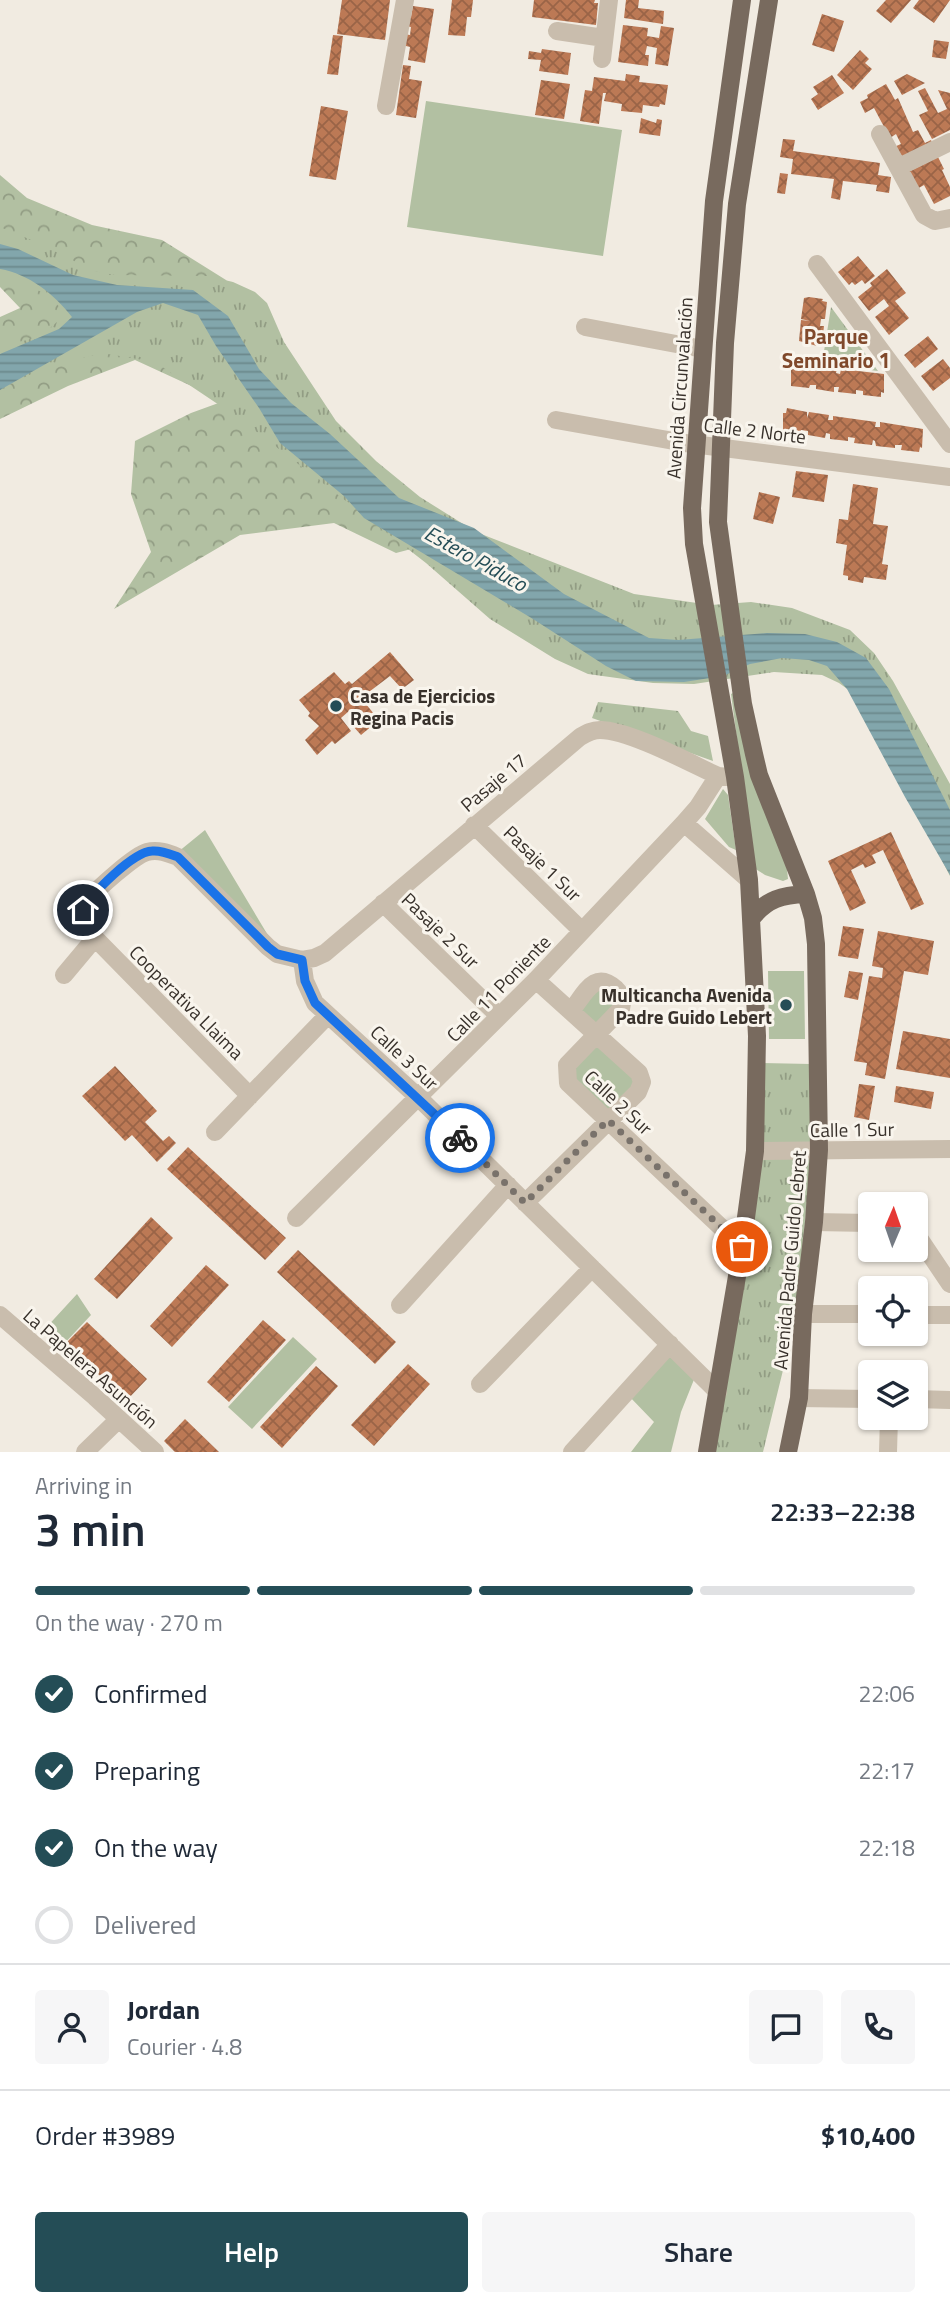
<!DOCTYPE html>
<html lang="en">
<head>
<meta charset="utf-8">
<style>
	:root { --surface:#fff; --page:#f6f6f7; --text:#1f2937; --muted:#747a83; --line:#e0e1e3; --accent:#244d56 }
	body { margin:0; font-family:"Titillium Web",sans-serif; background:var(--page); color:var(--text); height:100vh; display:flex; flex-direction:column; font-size:26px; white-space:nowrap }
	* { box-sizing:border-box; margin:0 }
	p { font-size:23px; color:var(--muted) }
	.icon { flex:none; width:38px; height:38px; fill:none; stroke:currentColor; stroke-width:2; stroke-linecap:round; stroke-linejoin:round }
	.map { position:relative; height:1452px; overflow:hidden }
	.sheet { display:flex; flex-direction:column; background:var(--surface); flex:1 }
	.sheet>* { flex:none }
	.needle { width:46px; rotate:2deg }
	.fabs { position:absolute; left:858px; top:1192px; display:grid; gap:14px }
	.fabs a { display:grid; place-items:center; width:70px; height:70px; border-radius:7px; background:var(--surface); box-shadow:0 2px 5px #0004; font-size:35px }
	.pin { position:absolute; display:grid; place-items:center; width:60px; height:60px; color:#fff; margin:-30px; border:4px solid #fff; border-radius:50%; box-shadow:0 2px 7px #0007 }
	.courier { position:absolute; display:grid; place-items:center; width:70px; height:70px; margin:-35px; border:5px solid #1a73e8; border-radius:50%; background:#fff; color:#222; box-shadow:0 2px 9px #0007 }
	.headline em { font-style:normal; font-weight:600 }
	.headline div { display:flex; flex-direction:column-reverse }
	.headline { display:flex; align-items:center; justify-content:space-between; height:119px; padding:0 35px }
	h1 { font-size:46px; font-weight:600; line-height:52px }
	.bar { display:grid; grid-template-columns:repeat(4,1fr); gap:10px 7px; align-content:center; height:84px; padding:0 35px }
	.bar i { height:9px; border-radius:5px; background:var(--line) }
	.bar .selected { background:var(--accent) }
	.bar p { grid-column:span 4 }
	.line { display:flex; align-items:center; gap:18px; padding:0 35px; border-top:2px solid var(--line) }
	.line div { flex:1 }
	.round { display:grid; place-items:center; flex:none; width:74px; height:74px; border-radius:7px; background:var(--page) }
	ol { padding:0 35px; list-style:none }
	li { display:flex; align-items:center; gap:21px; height:77px }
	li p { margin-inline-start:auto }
	li .icon { padding:7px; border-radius:50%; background:var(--accent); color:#fff; stroke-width:4 }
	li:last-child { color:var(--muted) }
	li i { width:38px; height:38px; border:4px solid var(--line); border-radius:50% }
	.cta { display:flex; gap:14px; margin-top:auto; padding:14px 35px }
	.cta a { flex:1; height:80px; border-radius:7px; background:var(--accent); color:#fff; font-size:28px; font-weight:600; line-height:80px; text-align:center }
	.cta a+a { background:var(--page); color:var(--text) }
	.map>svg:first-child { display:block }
	.grass { fill:#b2c0a2 }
	.forest { fill:url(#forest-crowns) }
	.park { fill:url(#park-tufts) }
	.water { fill:url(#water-rules) }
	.building { fill:url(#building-cross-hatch) }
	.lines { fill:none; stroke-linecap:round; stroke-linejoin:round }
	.minor { stroke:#c9bdad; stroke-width:18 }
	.major { stroke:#786a5e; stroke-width:18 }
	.done { stroke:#79726b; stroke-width:7; stroke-dasharray:0 12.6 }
	.route { stroke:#1a73e8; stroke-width:9 }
	.poi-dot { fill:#244d56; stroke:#f9f5ed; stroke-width:2.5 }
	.labels { text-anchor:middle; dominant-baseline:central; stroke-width:6; stroke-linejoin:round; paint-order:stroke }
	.street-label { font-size:19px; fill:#38312b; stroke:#f9f5ed }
	.poi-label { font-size:19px; font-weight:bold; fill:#38312b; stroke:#f9f5ed; text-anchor:start }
	.neighbourhood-label { font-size:21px; font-weight:bold; fill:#80492b; stroke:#f9f5ed }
	.water-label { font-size:21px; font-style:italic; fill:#244d56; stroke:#f9f5ed }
</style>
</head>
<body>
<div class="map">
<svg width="950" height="1452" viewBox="0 0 950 1452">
	<defs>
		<pattern id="forest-crowns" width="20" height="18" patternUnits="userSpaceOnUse" patternTransform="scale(1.75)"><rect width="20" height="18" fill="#b2c0a2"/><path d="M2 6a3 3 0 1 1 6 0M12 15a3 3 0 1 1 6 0" fill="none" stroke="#929d84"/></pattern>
		<pattern id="park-tufts" width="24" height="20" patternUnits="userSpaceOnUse" patternTransform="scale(1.75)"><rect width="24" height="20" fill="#b2c0a2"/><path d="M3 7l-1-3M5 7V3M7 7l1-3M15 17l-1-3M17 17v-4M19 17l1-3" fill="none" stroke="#929d84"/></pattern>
		<pattern id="water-rules" width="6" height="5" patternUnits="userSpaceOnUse" patternTransform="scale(1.75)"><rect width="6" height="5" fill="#82a6ac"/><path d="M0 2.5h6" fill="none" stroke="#6b888c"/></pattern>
		<pattern id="building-cross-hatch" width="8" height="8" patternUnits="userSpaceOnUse" patternTransform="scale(1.75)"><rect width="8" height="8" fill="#bc7955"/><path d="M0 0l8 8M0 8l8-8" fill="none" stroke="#9a6447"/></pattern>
	</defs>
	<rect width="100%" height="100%" fill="#f1ebe1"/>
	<path class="grass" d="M426,101L622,130L603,256L407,227Z
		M735,692L787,869L788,879L783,881L765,875L754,868L731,694Z
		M723,789L728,795L736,850L729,847L705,819Z
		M205,830L269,937L178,852Z
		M768,971H804L805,1039H769Z
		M593,983L621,994L598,1036L642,1082L608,1120L568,1083L571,1060L597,1036L571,1011Z
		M77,1294L91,1315L62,1346L43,1331Z
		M293,1337L317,1359L252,1429L228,1407Z
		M669,1350L695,1377L681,1412L671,1452H631L654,1422L628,1395Z"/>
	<path class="forest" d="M0,175L27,198L92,225L162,240L226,280L307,412L453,538L396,553L334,523L240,535L114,609L151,552L131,494L135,441L191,413L224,401L135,360L68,386L0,419V317L20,308L0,287Z"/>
	<path class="park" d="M0,227L46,246L93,271L115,275L208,276L233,282L255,292L267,303L284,342L336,421L376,461L420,497L476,532L634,594L711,605L751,602L792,608L850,630L874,653L893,681L950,784V876L857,696L839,683L822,675L774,672L694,684L653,683L588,674L555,659L490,619L426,563L240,419L155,362L102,353L48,366L0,389V346C26,341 40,339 59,320L60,311L56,299L0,272Z
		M831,307L878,371L822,364Z
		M598,702L678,711L691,731L708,736L713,761L592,718Z
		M761,1063L811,1064V1156L797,1313L763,1452H714Z"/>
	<path class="water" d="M0,244L18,249L73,275L117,285L193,290L228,316L259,369L291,403L330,434L399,498L474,528L564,594L649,638L678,640L767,633L805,634L837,642L866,658L889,689L950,810V875L905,797L847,689L827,666L809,660L782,658L750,664L723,676L684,682L636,681L606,666L533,619L364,518L344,496L280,443L259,408L216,346L198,315L163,303L137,312L0,390V354L59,329L72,317C54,294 29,274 0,269Z"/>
	<path class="building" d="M342,0H390L385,40L337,34Z
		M452,0H473L471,17H467L465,36L448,35Z
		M534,0H595L594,3H598L596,25L532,17Z
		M626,0H639L638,8L664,11L663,24L624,18Z
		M886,0H911L891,23L876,11Z
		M919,0H950L934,23L913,8Z
		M413,6L434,9L425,63L408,60L410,47L402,45L404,34L410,35L411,27L405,26L406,16L411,17Z
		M822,14L844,21L834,52L812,45Z
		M623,25L648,28L647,36L659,38L661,26L674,28L668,66L655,64L657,48L647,46L645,55H649L648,66L618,62Z
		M333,35L343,36L338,75L327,74Z
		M934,40L949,42L946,59L932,57Z
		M542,49L571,53L568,75L539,71L541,60L528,59L529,51L541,53Z
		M860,50L869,59L865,63L872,69L853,90L837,75Z
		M403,65L411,66L409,79L422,81L416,118L396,115Z
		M626,74L640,76L639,82L668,85L665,105L660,104L659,107L643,105L642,113L621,111L622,104L604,101L606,93H603L599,124L580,121L585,90L592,91L594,77L625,81Z
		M907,74L925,83L902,95L894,81Z
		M832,75L844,93L818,110L811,99L818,94L813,87Z
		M541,80L570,84L564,119L535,115Z
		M886,84L895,100L898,98L913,132L918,130L925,143L931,140L933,145L900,158L894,147L901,144L896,134L890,138L874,108L865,113L860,102L868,98L867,95Z
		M925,88L938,113L947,109L938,90L950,93V130L932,139L919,115L928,111L918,91Z
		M321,106L348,111L336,180L309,176Z
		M641,118L656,123L657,119L662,120L660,136L639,133Z
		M783,139L795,140L793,151L880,163L878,175L891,177L889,193L876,191L877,185L843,181L840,200L831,198L834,179L791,174L793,159L780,157Z
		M938,157L944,169L942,170L950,187V196L934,204L924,185L917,189L908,172Z
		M780,173L788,174L785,194L777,193Z
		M858,256L875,276L865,284L862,280L855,285L852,282L849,285L838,272Z
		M887,269L906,293L895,301L909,318L889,335L875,317L889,306L884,299L869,311L858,297L872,286L870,283Z
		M809,297L823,299L822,301L827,302L825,319H821L820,326H824L822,344L817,343V346L799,341L801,320L810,321L801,319L804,298Z
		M928,336L938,349L915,368L904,355Z
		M943,359L950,368V378L933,391L921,376Z
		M794,363L815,366L814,372L816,366L837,368L836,373L840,374L841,369L884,374V393L881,392V397L863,395V391L856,390V394L838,392L839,387H834V392L816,389V385H810L809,388L791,386V368H794Z
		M787,408L807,412V418L809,412L829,415L828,420H833V416L876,422L875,427H880V422L923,429L922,448L920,447L919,452L901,450L902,445H895V448L876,446L875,441L873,440L872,445L854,443L855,438L848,437V441L830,439V434L826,433L825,438L808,435V431L801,430V434L783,432V413H786Z
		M796,471L828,475L824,502L792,497Z
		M853,484L878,488L873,524L888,526L882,564L888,565L886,580L864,577L863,583L848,580V576L843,575L847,545L836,543L839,519L848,520Z
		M759,492L780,497L773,524L753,519Z
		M390,652L414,680L402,689L390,676L361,698L379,720L361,735L352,725L356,721L349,711L341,718L351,731L335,744L332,741L317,755L305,740L319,726L308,716L310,713L299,700L334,672L345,684L349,681L352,684Z
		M891,832L924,904L911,910L883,850L872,855L876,863L865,868L863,864L851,870L866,903L850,911L828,861Z
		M843,926L864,929L858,959L838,956Z
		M878,931L934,941L928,975L904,971L885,1079L865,1075L867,1063L854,1061L869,976L882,978L883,968L872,966Z
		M849,971L863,973L858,1000L844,997Z
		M903,1031L950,1039V1078L896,1069Z
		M115,1066L157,1111L145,1122L163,1141L169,1136L176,1143L157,1162L132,1135L125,1141L82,1096Z
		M859,1084L875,1086L869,1120L854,1117Z
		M896,1086L934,1092L931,1109L894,1102Z
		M188,1147L286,1238L265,1260L167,1169Z
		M151,1217L173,1238L117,1299L94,1279Z
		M298,1250L396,1342L375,1364L277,1272Z
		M206,1265L229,1285L172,1347L150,1326Z
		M263,1320L286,1340L229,1402L207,1382Z
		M87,1322L147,1379L126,1401L66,1343Z
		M408,1364L430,1384L374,1446L351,1425Z
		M316,1366L338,1386L282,1448L260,1427Z
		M185,1419L219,1452H175L164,1441Z"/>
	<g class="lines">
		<path class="minor" d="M557,31L604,38
			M602,59L609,0
			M386,106L405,0
			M880,134L924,215L935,221L950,218
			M899,167L950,142
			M817,264L950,444
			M585,327L703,349
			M556,420L685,443L950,477
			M684,823L749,880
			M474,825L582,931
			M383,903L499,1016
			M302,960L314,958L325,953L580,737C587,733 592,730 600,730C629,730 690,763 718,776L728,777
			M64,975L95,938
			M571,1011C585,994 594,969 616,989C623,996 623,1000 621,1009L567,1065L568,1083L742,1247
			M250,1096L95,938L82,921C83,913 84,906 88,900C97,889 135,855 147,852C158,849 168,853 178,857L268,947L277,954L302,960L305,981L315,1003L419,1098L718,1392
			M215,1132L328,1015
			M755,1151L950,1149
			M525,1203L638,1092L642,1082L639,1073L536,980
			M296,1218L536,980L684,823L698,807L718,776
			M814,1222L870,1223
			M915,1232L950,1284
			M400,1305L508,1185
			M803,1314H870
			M0,1315L95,1397L155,1452
			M915,1315H950
			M480,1384L592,1268
			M799,1398L870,1399
			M915,1399L950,1400
			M85,1452L119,1419
			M572,1452L670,1344
			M888,1452L889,1418"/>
		<path class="major" d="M769,0L737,204L725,343L718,522L743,704L754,754L759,775L806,894L813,918L816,944L819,1150L814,1222L803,1314L799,1398L788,1452
			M752,918C767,899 782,895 806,894
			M707,1452L742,1247L755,1151L757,1036L749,880L735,777L694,544L692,508L714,201L742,0"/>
	</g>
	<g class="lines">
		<path class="done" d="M460,1138L525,1203L608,1120L742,1247"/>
		<path class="route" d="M83,910C92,893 133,852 152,851C161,850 170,854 178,857L268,947L277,954L302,960L305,981L315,1003L460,1138"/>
	</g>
	<g class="poi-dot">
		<circle cx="336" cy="706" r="7"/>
		<circle cx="786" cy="1005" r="7"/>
	</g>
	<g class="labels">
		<g class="street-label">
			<text transform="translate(679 388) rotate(-86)">Avenida Circunvalación</text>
			<text transform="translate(755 430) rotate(7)">Calle 2 Norte</text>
			<text transform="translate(493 782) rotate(-40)">Pasaje 17</text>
			<text transform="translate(543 863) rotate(44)">Pasaje 1 Sur</text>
			<text transform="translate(441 930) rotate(44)">Pasaje 2 Sur</text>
			<text transform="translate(498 988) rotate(-46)">Calle 11 Poniente</text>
			<text transform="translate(187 1002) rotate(45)">Cooperativa Llaima</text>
			<text transform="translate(405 1057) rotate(43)">Calle 3 Sur</text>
			<text transform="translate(619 1102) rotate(43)">Calle 2 Sur</text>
			<text transform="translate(852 1129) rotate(-1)">Calle 1 Sur</text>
			<text transform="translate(789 1260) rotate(-85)">Avenida Padre Guido Lebret</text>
			<text transform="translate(91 1368) rotate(41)">La Papelera Asunción</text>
		</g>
		<g class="poi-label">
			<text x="350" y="695">Casa de Ejercicios<tspan x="350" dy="22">Regina Pacis</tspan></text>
			<text x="772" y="994" text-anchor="end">Multicancha Avenida<tspan x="772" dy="22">Padre Guido Lebert</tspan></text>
		</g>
		<g class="neighbourhood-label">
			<text x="836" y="336">Parque<tspan x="836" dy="24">Seminario 1</tspan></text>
		</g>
		<g class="water-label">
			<text transform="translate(476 558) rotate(29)">Estero Piduco</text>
		</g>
	</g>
</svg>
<div class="fabs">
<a><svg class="needle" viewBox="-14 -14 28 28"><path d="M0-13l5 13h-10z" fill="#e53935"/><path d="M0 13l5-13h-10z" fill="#747a83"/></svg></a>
<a><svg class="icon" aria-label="locate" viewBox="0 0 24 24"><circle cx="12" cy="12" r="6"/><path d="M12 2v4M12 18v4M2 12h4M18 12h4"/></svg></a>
<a><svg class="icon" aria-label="layers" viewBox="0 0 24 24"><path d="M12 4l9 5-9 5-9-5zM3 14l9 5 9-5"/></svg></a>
</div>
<div class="pin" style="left:742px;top:1247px;background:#ea580c"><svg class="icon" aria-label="bag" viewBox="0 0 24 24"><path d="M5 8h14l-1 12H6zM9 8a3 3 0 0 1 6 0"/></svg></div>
<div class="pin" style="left:83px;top:910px;background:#1f2937"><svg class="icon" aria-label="home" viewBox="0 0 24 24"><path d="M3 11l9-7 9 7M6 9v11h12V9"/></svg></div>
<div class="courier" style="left:460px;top:1138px"><svg class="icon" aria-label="bike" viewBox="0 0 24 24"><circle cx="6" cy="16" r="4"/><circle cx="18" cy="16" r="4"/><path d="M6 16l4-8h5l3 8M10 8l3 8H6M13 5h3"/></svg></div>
</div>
<section class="sheet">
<div class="headline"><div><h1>3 min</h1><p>Arriving in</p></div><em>22:33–22:38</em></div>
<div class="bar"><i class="selected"></i><i class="selected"></i><i class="selected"></i><i></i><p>On the way · 270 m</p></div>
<ol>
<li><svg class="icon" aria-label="check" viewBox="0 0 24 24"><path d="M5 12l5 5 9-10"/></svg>Confirmed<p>22:06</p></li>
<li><svg class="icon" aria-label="check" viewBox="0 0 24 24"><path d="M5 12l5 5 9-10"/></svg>Preparing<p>22:17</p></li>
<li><svg class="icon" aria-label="check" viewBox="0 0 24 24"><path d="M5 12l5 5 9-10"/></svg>On the way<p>22:18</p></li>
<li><i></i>Delivered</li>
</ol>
<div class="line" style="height:126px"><a class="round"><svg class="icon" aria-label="person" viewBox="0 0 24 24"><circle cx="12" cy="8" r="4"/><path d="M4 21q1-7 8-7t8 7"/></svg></a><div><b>Jordan</b><p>Courier · 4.8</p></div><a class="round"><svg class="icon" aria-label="chat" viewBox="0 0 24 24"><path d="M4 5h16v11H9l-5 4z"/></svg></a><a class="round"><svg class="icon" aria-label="phone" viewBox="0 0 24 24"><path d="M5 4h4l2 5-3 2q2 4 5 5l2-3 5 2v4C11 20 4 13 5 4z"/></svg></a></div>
<div class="line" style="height:91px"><div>Order #3989</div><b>$10,400</b></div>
<div class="cta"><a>Help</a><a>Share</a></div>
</section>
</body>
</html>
